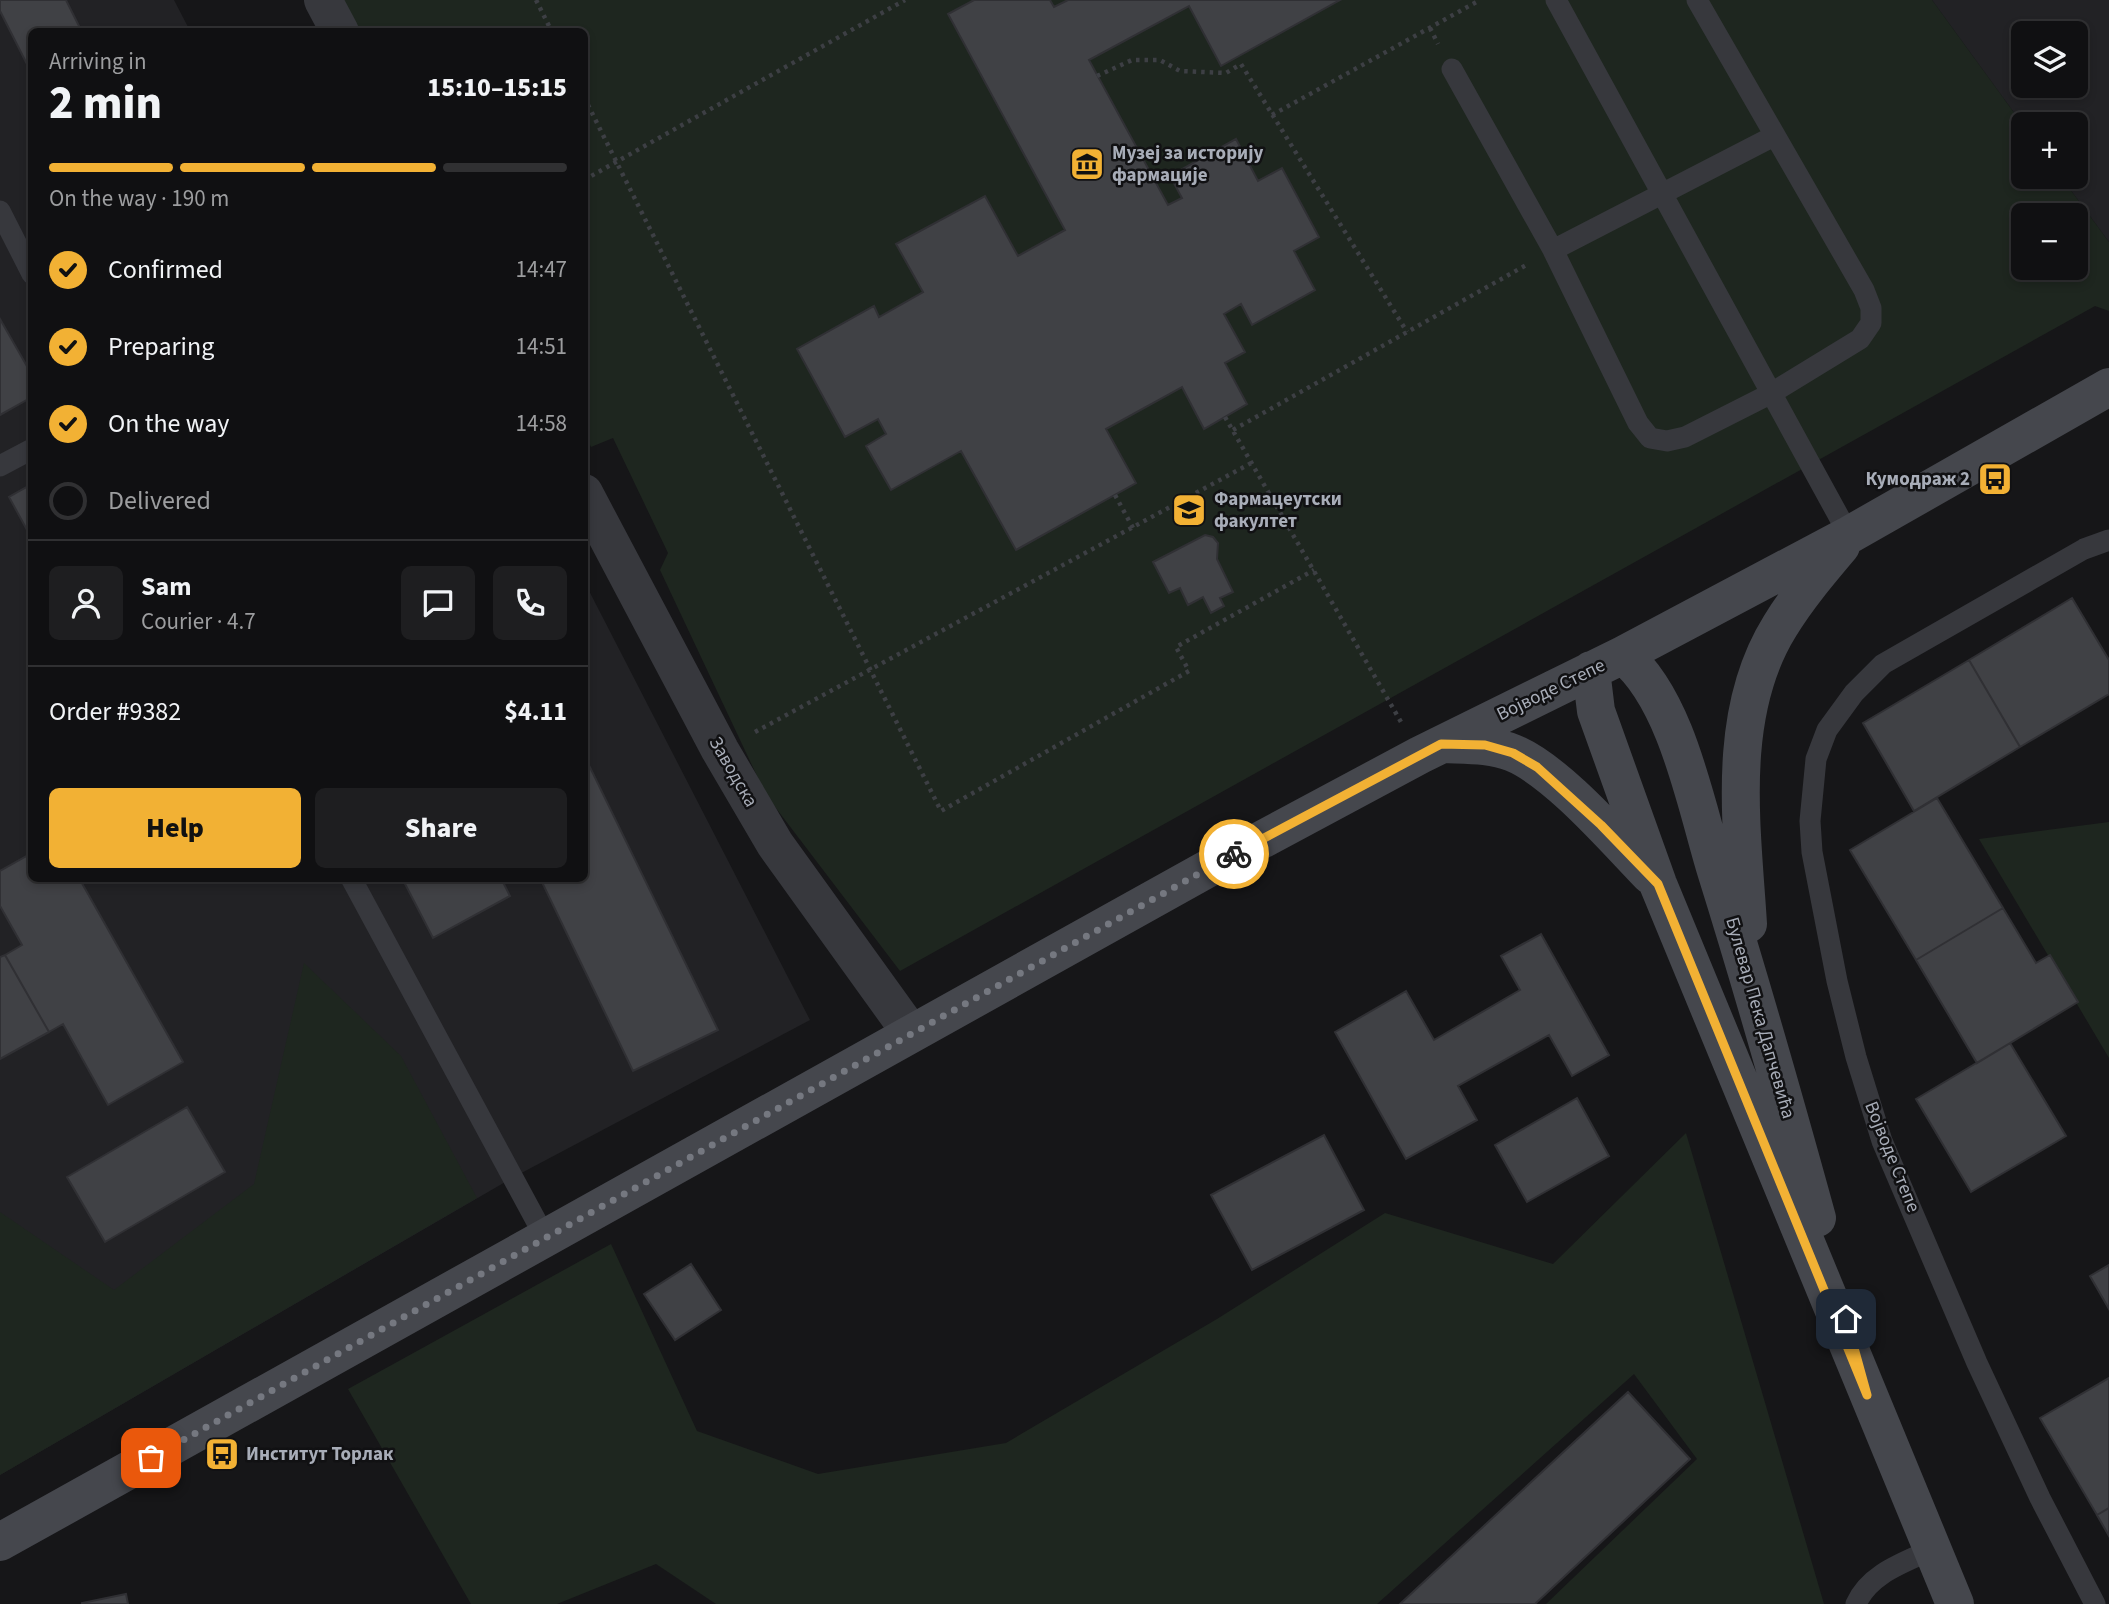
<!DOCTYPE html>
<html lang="en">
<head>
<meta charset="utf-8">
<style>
	:root { --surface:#101012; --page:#1e1e20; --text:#f1f3f6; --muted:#9c9d9f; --line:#303032; --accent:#f2b134 }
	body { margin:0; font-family:"Source Sans 3",sans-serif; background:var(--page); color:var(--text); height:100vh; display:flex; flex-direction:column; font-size:26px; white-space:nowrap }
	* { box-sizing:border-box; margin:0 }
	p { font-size:23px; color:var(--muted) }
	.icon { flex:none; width:38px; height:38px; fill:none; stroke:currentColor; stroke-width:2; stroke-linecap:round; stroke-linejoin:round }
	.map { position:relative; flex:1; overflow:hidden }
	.side { position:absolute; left:28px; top:28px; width:560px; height:854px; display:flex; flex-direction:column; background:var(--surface); border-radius:10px; box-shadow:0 4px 10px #0003,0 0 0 2px var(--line) }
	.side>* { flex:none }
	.fabs { position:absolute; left:2011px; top:21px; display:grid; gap:14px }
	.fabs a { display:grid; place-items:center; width:77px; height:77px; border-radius:10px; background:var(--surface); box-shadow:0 4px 10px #0003,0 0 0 2px var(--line); font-size:35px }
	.pin { position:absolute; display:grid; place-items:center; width:60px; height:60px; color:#fff; margin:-30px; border-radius:14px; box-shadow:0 4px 10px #0006 }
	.courier { position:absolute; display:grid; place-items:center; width:70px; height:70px; margin:-35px; border:5px solid #f2b134; border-radius:50%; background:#fff; color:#222; box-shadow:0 2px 9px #0007 }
	.summary em { font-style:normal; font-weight:800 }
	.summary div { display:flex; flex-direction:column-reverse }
	.summary { display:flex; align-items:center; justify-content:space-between; height:119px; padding:0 21px }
	h1 { font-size:46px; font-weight:800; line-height:52px }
	.bar { display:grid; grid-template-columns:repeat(4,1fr); gap:10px 7px; align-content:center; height:84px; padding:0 21px }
	.bar i { height:9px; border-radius:5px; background:var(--line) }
	.bar .selected { background:var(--accent) }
	.bar p { grid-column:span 4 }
	.line { display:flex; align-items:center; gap:18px; padding:0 21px; border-top:2px solid var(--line) }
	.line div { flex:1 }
	.round { display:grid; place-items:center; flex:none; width:74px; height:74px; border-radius:10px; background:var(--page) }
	ol { padding:0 21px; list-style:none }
	li { display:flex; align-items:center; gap:21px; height:77px }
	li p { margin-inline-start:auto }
	li .icon { padding:7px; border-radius:50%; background:var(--accent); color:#111; stroke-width:4 }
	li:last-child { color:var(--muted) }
	li i { width:38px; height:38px; border:4px solid var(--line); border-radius:50% }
	.button { display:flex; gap:14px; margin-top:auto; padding:14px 21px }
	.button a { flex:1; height:80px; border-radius:10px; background:var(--accent); color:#111; font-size:28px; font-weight:800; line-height:80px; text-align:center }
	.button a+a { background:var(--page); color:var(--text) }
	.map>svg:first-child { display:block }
	.built { fill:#222225; fill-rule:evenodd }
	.green { fill:#1e261f; fill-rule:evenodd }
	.building { fill:#404145; stroke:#303034; stroke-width:2 }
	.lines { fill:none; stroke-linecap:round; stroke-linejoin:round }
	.path { stroke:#3d3f44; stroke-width:4.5; stroke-dasharray:3.5 5; stroke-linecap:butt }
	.lane { stroke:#37383d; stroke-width:21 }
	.street { stroke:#37383d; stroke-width:38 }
	.secondary { stroke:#45474d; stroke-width:38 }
	.done { stroke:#757880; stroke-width:7; stroke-dasharray:0 12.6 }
	.route { stroke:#f2b134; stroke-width:9 }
	.labels { text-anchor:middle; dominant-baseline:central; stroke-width:5; stroke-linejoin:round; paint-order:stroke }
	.poi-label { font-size:19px; font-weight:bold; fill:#a8adb8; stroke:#111113; text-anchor:start }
	.street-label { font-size:19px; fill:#a8adb8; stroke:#111113 }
</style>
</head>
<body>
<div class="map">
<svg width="2109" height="1604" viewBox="0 0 2109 1604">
	<rect width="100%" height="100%" fill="#161618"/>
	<path class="built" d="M0,0H174L188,27L299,28L300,31L32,32V878H584L585,583L810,1020L512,1178L0,1475Z
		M1932,0H2109V242L2061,177H2076V124L2023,125ZM2023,33H2076V86H2023Z"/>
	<path class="green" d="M342,0H1932L2023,125V177H2061L2109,242V311L2095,306L900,971L766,795L660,570L668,553L613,438L591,447L585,434L584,32L357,31ZM2023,215H2076V268H2023Z
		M2109,822V1058L1979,839Z
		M304,963L401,1056L477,1198L0,1475V1212L114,1290L254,1184Z
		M1686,1133L1824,1604H1546L1697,1459L1634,1374L1377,1604H716L656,1564L557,1604H471L348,1389L611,1244L697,1431L818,1474L1006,1443L1217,1319L1385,1213L1553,1264Z"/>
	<path class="building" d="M0,0H66L82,32H32V74L0,11Z
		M974,0H1050L1054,7L1068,0H1340L1221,66L1189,6L1089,60L1168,205L1182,198L1170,176L1236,139L1258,181L1282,168L1319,237L1294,251L1315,290L1252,325L1241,304L1224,314L1245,352L1225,363L1247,404L1204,429L1182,387L1106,429L1136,483L1016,550L961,451L891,490L866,446L886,434L878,419L845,437L797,349L874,306L879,317L923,292L896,244L985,196L1018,256L1065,230L948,14Z
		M0,319L32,375V397L0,415Z
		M32,484V539L9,497Z
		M1205,535L1213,537L1218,543L1217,559L1233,592L1220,598L1224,606L1211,613L1203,597L1188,605L1180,588L1169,593L1153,562Z
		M2072,598L2109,660V694L2020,747L1969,660Z
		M1969,660L2020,747L1914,811L1863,723Z
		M584,755L718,1030L633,1071L540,878H584Z
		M1937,798L2003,908L1916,960L1850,850Z
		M32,853V878H79L183,1062L108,1105L63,1024L49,1032L5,955L22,945L0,906V871Z
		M402,878H501L510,896L433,938Z
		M2003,908L2036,963L2050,955L2078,1002L1977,1063L1916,960Z
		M1541,934L1609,1055L1572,1076L1549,1035L1458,1086L1477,1120L1406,1159L1335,1032L1406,991L1434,1040L1520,990L1501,956Z
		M5,955L49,1032L0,1059V957Z
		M2010,1043L2066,1136L1971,1192L1916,1099Z
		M1577,1098L1609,1156L1527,1202L1495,1145Z
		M187,1107L225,1172L105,1242L67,1177Z
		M1324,1135L1364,1210L1252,1270L1211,1195Z
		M691,1264L721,1310L675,1340L644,1294Z
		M2109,1265V1309L2090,1276Z
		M2109,1378V1508L2097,1515L2040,1418Z
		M1628,1392L1690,1459L1535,1604H1400Z
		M2109,1508V1536L2097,1515Z
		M126,1594L128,1604H82V1603Z"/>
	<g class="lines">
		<path class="path" d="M536,0L552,32
			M1430,28L1438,44
			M1097,76L1132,60H1160L1180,71L1226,73L1241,64L1407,332
			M584,97L941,811L1189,671L1176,647L1314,570
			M1272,115L1480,0
			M584,180L905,0
			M1225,417L1401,722
			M1233,430L1528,264
			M1115,495L1133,528
			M755,732L1253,462"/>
		<path class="lane" d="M1556,0L1849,535
			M1452,69L1553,250L1638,423L1650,438L1667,441L1685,437L1770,394L1860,339L1871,323V308L1864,290L1697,0
			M0,211L32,274
			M1553,250L1774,136
			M0,466L32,449
			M351,878L546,1239
			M1856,1604C1869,1574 1903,1563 1931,1550
			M2095,1604L2040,1498L1977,1363L1882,1141L1856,1057L1837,981L1812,852L1810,821L1816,759L1827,730L1854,693L1883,664L2084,549L2109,540"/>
		<path class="street" d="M323,0L340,32
			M584,493L720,750L775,844L911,1033"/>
		<path class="secondary" d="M1623,655C1677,699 1696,806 1716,871C1752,986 1785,1102 1817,1218
			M1591,670L1596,711L1658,884L1955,1604
			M1444,744C1467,745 1491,744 1513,753C1557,771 1616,840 1650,875
			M1748,924C1742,827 1725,714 1780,626C1797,598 1819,572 1841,546
			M0,1542L1209,868L1420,755L1623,655L1849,535L2109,387"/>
	</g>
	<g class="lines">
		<path class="done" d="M151,1458L1234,854"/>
		<path class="route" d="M1234,854L1441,744L1485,745L1513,753L1537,767L1601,825L1658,884L1867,1395L1846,1319"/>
	</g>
	<defs>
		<g id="museum-square" transform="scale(1.75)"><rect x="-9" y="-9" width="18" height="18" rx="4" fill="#f2b134" stroke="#111113"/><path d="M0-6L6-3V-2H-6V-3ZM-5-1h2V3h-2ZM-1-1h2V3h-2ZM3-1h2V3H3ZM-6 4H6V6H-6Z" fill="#111"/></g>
		<g id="bus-square" transform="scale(1.75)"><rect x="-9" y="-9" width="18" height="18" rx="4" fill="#f2b134" stroke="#111113"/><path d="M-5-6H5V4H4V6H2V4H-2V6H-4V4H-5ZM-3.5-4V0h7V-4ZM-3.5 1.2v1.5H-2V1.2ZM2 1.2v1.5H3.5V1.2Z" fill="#111"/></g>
		<g id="university-square" transform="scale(1.75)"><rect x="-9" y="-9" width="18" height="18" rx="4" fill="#f2b134" stroke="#111113"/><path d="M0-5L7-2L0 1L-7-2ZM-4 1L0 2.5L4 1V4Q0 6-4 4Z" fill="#111"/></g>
	</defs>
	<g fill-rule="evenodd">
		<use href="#museum-square" x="1087" y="164"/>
		<use href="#bus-square" x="1995" y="479"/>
		<use href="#university-square" x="1189" y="510"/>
		<use href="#bus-square" x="222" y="1454"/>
	</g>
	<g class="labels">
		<g class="poi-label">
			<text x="1112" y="153">Музеј за историју<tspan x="1112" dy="22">фармације</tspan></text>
			<text x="1970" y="479" text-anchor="end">Кумодраж 2</text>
			<text x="1214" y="499">Фармацеутски<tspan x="1214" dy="22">факултет</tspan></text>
			<text x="246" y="1454">Институт Торлак</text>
		</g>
		<g class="street-label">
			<text transform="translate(1551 690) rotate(-26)">Војводе Степе</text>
			<text transform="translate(733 772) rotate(60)">Заводска</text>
			<text transform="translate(1760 1018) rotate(74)">Булевар Пека Дапчевића</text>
			<text transform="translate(1892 1157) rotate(68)">Војводе Степе</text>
		</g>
	</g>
</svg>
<div class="fabs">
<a><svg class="icon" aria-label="layers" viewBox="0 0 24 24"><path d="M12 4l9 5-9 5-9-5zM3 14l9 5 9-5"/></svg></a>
<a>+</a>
<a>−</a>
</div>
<div class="pin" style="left:151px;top:1458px;background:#ea580c"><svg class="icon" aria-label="bag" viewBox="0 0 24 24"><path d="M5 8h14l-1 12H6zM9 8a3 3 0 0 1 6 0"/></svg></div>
<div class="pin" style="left:1846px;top:1319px;background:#1f2937"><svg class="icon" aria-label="home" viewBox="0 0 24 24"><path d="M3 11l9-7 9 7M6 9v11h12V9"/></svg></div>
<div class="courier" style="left:1234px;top:854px"><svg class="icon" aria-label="bike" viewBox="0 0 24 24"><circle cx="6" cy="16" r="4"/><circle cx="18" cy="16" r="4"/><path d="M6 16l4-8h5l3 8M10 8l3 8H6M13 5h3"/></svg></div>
<section class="side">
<div class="summary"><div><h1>2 min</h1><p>Arriving in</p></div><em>15:10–15:15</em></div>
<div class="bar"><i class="selected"></i><i class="selected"></i><i class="selected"></i><i></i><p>On the way · 190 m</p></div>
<ol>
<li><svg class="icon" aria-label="check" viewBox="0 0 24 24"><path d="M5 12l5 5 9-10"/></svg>Confirmed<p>14:47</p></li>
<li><svg class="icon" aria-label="check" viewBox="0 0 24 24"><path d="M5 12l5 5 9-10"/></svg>Preparing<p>14:51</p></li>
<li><svg class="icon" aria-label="check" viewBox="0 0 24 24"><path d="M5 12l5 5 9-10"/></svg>On the way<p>14:58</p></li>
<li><i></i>Delivered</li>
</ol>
<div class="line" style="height:126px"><a class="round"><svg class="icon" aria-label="person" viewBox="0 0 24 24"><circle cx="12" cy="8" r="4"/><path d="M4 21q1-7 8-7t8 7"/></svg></a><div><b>Sam</b><p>Courier · 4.7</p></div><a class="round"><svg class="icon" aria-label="chat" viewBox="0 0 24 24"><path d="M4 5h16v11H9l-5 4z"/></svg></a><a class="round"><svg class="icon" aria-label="phone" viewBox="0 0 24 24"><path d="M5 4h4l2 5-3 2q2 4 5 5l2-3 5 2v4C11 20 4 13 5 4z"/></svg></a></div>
<div class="line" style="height:91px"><div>Order #9382</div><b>$4.11</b></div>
<div class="button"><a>Help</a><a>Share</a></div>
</section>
</div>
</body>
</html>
